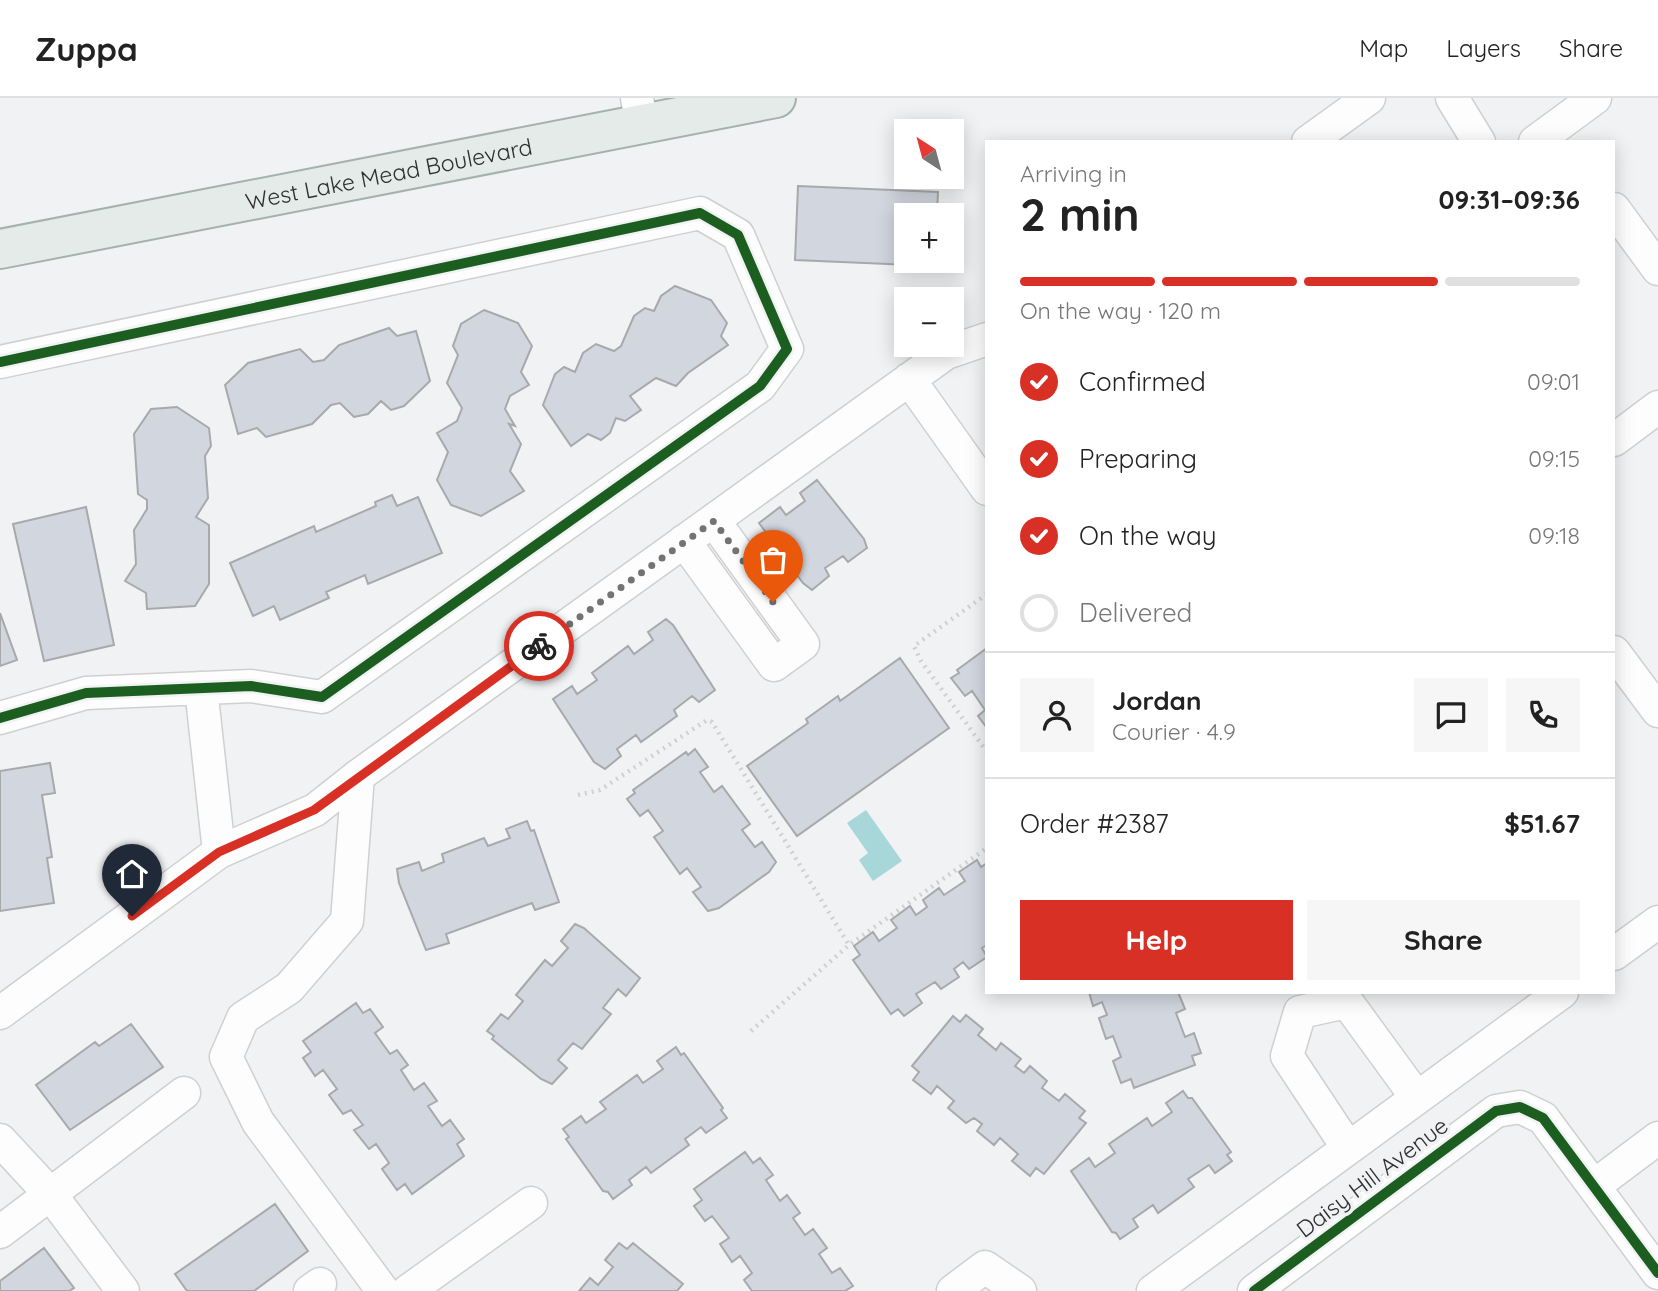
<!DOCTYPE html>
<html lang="en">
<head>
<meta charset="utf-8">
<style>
	:root { --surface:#fff; --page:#f6f6f6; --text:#222; --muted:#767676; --line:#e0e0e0; --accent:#d93025 }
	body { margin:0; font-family:Quicksand,sans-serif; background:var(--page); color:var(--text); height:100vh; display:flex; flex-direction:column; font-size:26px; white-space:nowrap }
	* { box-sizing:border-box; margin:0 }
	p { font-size:23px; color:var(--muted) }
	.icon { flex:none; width:38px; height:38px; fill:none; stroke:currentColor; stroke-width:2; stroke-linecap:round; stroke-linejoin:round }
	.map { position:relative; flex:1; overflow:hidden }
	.side { position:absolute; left:985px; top:42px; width:630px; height:854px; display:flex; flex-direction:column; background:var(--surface); border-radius:0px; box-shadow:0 4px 18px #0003 }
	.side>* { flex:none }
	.needle { width:46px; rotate:324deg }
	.buttons { position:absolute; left:894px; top:21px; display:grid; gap:14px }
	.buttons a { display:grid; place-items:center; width:70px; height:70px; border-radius:0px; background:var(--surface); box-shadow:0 4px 18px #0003; font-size:35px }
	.pin { position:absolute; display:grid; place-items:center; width:60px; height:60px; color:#fff; margin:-72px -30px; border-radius:50% 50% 50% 0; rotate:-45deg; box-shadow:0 0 7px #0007 }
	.pin .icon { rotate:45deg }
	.courier { position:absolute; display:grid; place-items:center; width:70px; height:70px; margin:-35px; border:5px solid #d93025; border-radius:50%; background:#fff; color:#222; box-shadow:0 2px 9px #0007 }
	.headline em { font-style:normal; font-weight:700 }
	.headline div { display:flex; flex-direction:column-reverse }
	.headline { display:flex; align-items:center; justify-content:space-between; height:119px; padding:0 35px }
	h1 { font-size:46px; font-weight:700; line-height:52px }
	.bar { display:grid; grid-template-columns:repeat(4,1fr); gap:10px 7px; align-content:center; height:84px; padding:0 35px }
	.bar i { height:9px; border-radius:5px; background:var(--line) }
	.bar .selected { background:var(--accent) }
	.bar p { grid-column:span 4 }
	.line { display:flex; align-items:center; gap:18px; padding:0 35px; border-top:2px solid var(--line) }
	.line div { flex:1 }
	.round { display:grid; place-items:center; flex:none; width:74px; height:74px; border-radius:0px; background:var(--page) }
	ol { padding:0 35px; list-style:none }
	li { display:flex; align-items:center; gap:21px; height:77px }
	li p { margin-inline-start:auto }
	li .icon { padding:7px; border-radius:50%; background:var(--accent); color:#fff; stroke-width:4 }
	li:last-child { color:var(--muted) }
	li i { width:38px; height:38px; border:4px solid var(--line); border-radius:50% }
	.cta { display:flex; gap:14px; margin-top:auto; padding:14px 35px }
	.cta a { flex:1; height:80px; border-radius:0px; background:var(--accent); color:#fff; font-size:28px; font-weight:700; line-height:80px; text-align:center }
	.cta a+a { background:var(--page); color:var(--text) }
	header { display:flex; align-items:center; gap:42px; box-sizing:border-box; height:98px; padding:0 35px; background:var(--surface); border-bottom:2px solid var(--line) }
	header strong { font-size:33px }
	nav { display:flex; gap:38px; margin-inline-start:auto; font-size:24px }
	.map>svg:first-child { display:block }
	.water { fill:#a8d7d9 }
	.building { fill:#d1d6df; stroke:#a8a9aa; stroke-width:2 }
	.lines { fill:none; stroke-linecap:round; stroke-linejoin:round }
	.minor-casing { stroke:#cfd0d1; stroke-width:35 }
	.major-casing { stroke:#a5b2ac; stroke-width:42 }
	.path { stroke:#cfd0d0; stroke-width:4.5; stroke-dasharray:2 5; stroke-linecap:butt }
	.minor { stroke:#fdfdfd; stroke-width:32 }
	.major { stroke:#e4ebe8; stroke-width:38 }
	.cycleway-casing { stroke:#f0f2f4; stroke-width:15 }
	.cycleway { stroke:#1b5e20; stroke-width:10 }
	.done { stroke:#727374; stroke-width:7; stroke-dasharray:0 12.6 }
	.route { stroke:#d93025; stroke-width:9 }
	.labels { text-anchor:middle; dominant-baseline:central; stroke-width:7; stroke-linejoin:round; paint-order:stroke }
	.street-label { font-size:23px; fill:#2e2e2f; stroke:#f0f2f4 }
</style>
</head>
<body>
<header>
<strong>Zuppa</strong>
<nav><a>Map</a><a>Layers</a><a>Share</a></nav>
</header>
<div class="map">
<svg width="1658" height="1193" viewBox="0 0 1658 1193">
	<rect width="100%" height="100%" fill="#f1f2f3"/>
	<path class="water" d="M866,712L902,763L873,783L859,762L868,755L847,725Z"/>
	<path class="building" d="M798,88L938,94L937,117H906V163H935L934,168L795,162Z
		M675,188L711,202L727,225L721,238L728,247L688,275L676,288L656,280L630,298L641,312L625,323L616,320L610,335L601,342L588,336L571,348L543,307L555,276L564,269L575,274L583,255L596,246L614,253L621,248L634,218L645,210L654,213L661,198Z
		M484,212L518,225L532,248L521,274L529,287L510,298L505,311L515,328L509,326L521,346L510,373L524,393L481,418L451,407L437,382L448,354L437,335L457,323L462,310L447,285L458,257L453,248L461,226Z
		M389,230L397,238L416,233L430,283L404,308L391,312L381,303L368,316L354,319L340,305L331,307L312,326L266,339L257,330L238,336L225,287L248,265L300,251L313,264L324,262L339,247Z
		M177,309L209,330L211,348L205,358L208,400L196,419L209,427V486L195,508L147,511L146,495L125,483L136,466L134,432L147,411V402L138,396L134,336L151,311Z
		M817,382L864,441L867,450L848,464L843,458L825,470L829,478L812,492L803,485L759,425L780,409L786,417L805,403L800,395Z
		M392,397L397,408L418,399L442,455L368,486L365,477L326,494L329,500L280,522L274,508L253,518L230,465L314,428L316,434L376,408L375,404Z
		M86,409L114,547L44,563L13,426Z
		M0,515L17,562L0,568Z
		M666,521L673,527L715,592L699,604L692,598L674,612L677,618L641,644L636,637L617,651L621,658L605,671L594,664L553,601L572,588L577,596L597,582L592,575L628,548L634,556L653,542L648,534Z
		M987,550V630L978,618L985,612L972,593L965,598L951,580L959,575L957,572Z
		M900,560L949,630L797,738L747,668L808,625L806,621L838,598L840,603Z
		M695,651L708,669L700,674L714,694L722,688L750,726L742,732L755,749L762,744L776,764L769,774L719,810L708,813L693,794L701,789L687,770L680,776L654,739L663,733L648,712L640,718L627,701L635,695L633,692L686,654L688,657Z
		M50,665L55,695L42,697L52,759L47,760L54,805L0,813V673Z
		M527,723L531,733L534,732L559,804L535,812L532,805L446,836L449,845L426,852L399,785L397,771L419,764L422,773L444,764L442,756L484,740L488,748L510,740L506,731Z
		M977,762L981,769L987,765V847L982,850L987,859L969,871L963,864L954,871L959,879L941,891L935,884L916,896L922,905L904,918L898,911L891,916L853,862L860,857L854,848L873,834L879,843L897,830L891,822L910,808L916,817L927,809L923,802L939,790L944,797L965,783L959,774Z
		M575,826L584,830L640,880L626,898L618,891L603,910L611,916L582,951L573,945L558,962L567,970L552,986L541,981L492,941L494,938L487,933L501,916L508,921L523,903L516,897L545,862L552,868L568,850L561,843Z
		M1089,894H1178L1185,911L1176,915L1185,939L1194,935L1201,955L1192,958L1195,967L1134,990L1131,981L1121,985L1113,963L1121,959L1113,938L1106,941L1099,920L1107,917L1102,904L1093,908Z
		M356,905L363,915L370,911L383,929L375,935L390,956L397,952L408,967L401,972L414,992L424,985L437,1003L428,1008L442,1028L450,1022L464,1041L457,1046L464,1058L412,1096L405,1086L397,1092L382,1071L389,1065L376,1046L369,1051L354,1032L363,1027L351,1012L343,1016L329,997L337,991L323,972L315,978L303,960L311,954L303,943Z
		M966,917L983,931L978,937L996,952L1001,945L1021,961L1015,968L1024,975L1030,968L1047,983L1042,990L1059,1003L1065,996L1085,1013L1079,1020L1086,1025L1044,1076L1036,1070L1030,1078L1012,1063L1018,1056L1000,1040L994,1047L977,1033L982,1026L974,1020L966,1025L948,1010L954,1003L937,988L931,996L913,982L919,974L912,968L953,918L960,924Z
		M131,926L163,969L70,1032L36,987L95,944L99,948Z
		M676,949L681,957L684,955L723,1010L721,1012L727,1020L706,1035L701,1029L685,1041L689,1047L651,1075L646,1069L629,1082L632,1087L613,1101L608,1094L603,1093L566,1041L569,1039L563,1031L581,1018L586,1025L606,1011L600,1004L637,977L643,985L663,971L657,963Z
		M1183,993L1188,1000H1192L1231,1054L1227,1057L1232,1063L1215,1075L1209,1067L1188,1081L1194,1089L1158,1115L1153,1107L1133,1121L1138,1129L1120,1141L1116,1135L1112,1134L1071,1073L1089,1060L1095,1069L1115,1055L1109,1046L1147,1020L1152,1028L1172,1014L1166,1005Z
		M745,1054L753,1065L760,1060L773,1077L766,1082L780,1103L787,1097L800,1115L793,1120L805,1137L813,1131L827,1150L819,1156L832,1175L840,1170L853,1188L845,1193H752L744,1182L752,1175L740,1158L732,1164L720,1146L729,1140L712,1118L705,1123L694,1108L702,1102L694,1091Z
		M275,1106L308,1153L254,1193H187L175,1176Z
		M619,1145L627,1151L633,1145L683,1186L677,1193H579L590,1180L598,1187L613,1169L605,1162Z
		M44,1150L74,1190L69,1193H0V1183Z"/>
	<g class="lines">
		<g class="minor-casing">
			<path id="minor" d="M637,0L642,27
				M1452,0L1479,44
				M1308,44L1369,0
				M1535,44L1595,0
				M1614,111L1658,171
				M0,264L700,115L738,137L787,251L760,288L322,599L251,588L86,595L0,620
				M909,281L987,391
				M1614,342L1658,309
				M684,443L774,567L803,546L714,423
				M1614,554L1658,613
				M201,590L219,754
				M1614,856L1658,824
				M0,915L219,754L315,712L358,678
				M0,1042L51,1097L123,1193
				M1348,1050L1287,958L1300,914L1347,904L1417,1000
				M1594,1088L1658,1040
				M0,1134L184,995
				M310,1193L320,1186
				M383,1193L258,1024L226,959L243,920L289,890L347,823L358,678L946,255L987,241
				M408,1193L531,1105
				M953,1193L985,1169L1020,1193
				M1153,1193L1562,894
				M1254,1193L1496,1013L1520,1009L1543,1020L1658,1175"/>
		</g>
		<g class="major-casing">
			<g id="major">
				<path id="s1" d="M0,151L776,0"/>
			</g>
		</g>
		<path class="path" d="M987,496L914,548L921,563L987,654
			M578,697L600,692L707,622L712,624L849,847
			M751,933L849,847L987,750"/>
		<use href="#minor" class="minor"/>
		<use href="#major" class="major"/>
		<g class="cycleway-casing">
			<path id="cycleway" d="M0,264L700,115L738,137L787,251L760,288L322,599L251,588L86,595L0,620
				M1254,1193L1496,1013L1520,1009L1543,1020L1658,1175"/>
		</g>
		<use href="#cycleway" class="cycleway"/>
	</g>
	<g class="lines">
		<path class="done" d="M539,548L714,423L773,504"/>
		<path class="route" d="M132,818L219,754L314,712L539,548"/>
	</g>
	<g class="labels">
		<g class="street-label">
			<text stroke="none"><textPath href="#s1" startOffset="396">West Lake Mead Boulevard</textPath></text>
			<text transform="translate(1372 1079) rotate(-37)">Daisy Hill Avenue</text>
		</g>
	</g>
</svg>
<div class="buttons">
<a><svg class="needle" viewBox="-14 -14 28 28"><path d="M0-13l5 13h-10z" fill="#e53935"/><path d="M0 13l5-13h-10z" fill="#767676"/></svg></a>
<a>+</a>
<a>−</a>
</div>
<div class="pin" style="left:773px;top:504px;background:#ea580c"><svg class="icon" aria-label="bag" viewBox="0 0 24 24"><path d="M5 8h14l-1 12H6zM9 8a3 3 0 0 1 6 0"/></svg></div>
<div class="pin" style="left:132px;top:818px;background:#1f2937"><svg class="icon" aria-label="home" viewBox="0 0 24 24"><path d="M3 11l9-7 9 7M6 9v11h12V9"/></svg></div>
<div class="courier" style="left:539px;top:548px"><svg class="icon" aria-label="bike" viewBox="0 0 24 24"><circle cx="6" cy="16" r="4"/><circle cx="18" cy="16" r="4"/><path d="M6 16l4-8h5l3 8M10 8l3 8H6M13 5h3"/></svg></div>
<section class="side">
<div class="headline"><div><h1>2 min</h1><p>Arriving in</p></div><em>09:31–09:36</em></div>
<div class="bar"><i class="selected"></i><i class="selected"></i><i class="selected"></i><i></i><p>On the way · 120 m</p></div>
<ol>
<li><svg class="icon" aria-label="check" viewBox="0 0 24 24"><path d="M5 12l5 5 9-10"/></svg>Confirmed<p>09:01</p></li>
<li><svg class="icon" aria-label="check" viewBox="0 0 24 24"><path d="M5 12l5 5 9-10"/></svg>Preparing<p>09:15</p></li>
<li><svg class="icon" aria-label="check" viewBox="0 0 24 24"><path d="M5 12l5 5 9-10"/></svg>On the way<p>09:18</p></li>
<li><i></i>Delivered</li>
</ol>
<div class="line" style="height:126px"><a class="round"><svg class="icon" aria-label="person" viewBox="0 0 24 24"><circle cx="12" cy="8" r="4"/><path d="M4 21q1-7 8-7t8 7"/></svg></a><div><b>Jordan</b><p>Courier · 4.9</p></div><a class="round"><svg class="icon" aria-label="chat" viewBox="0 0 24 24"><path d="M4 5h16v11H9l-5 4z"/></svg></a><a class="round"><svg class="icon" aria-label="phone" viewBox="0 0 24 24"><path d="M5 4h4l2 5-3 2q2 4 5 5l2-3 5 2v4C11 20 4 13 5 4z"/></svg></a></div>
<div class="line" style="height:91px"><div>Order #2387</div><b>$51.67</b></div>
<div class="cta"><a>Help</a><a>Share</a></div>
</section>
</div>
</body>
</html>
